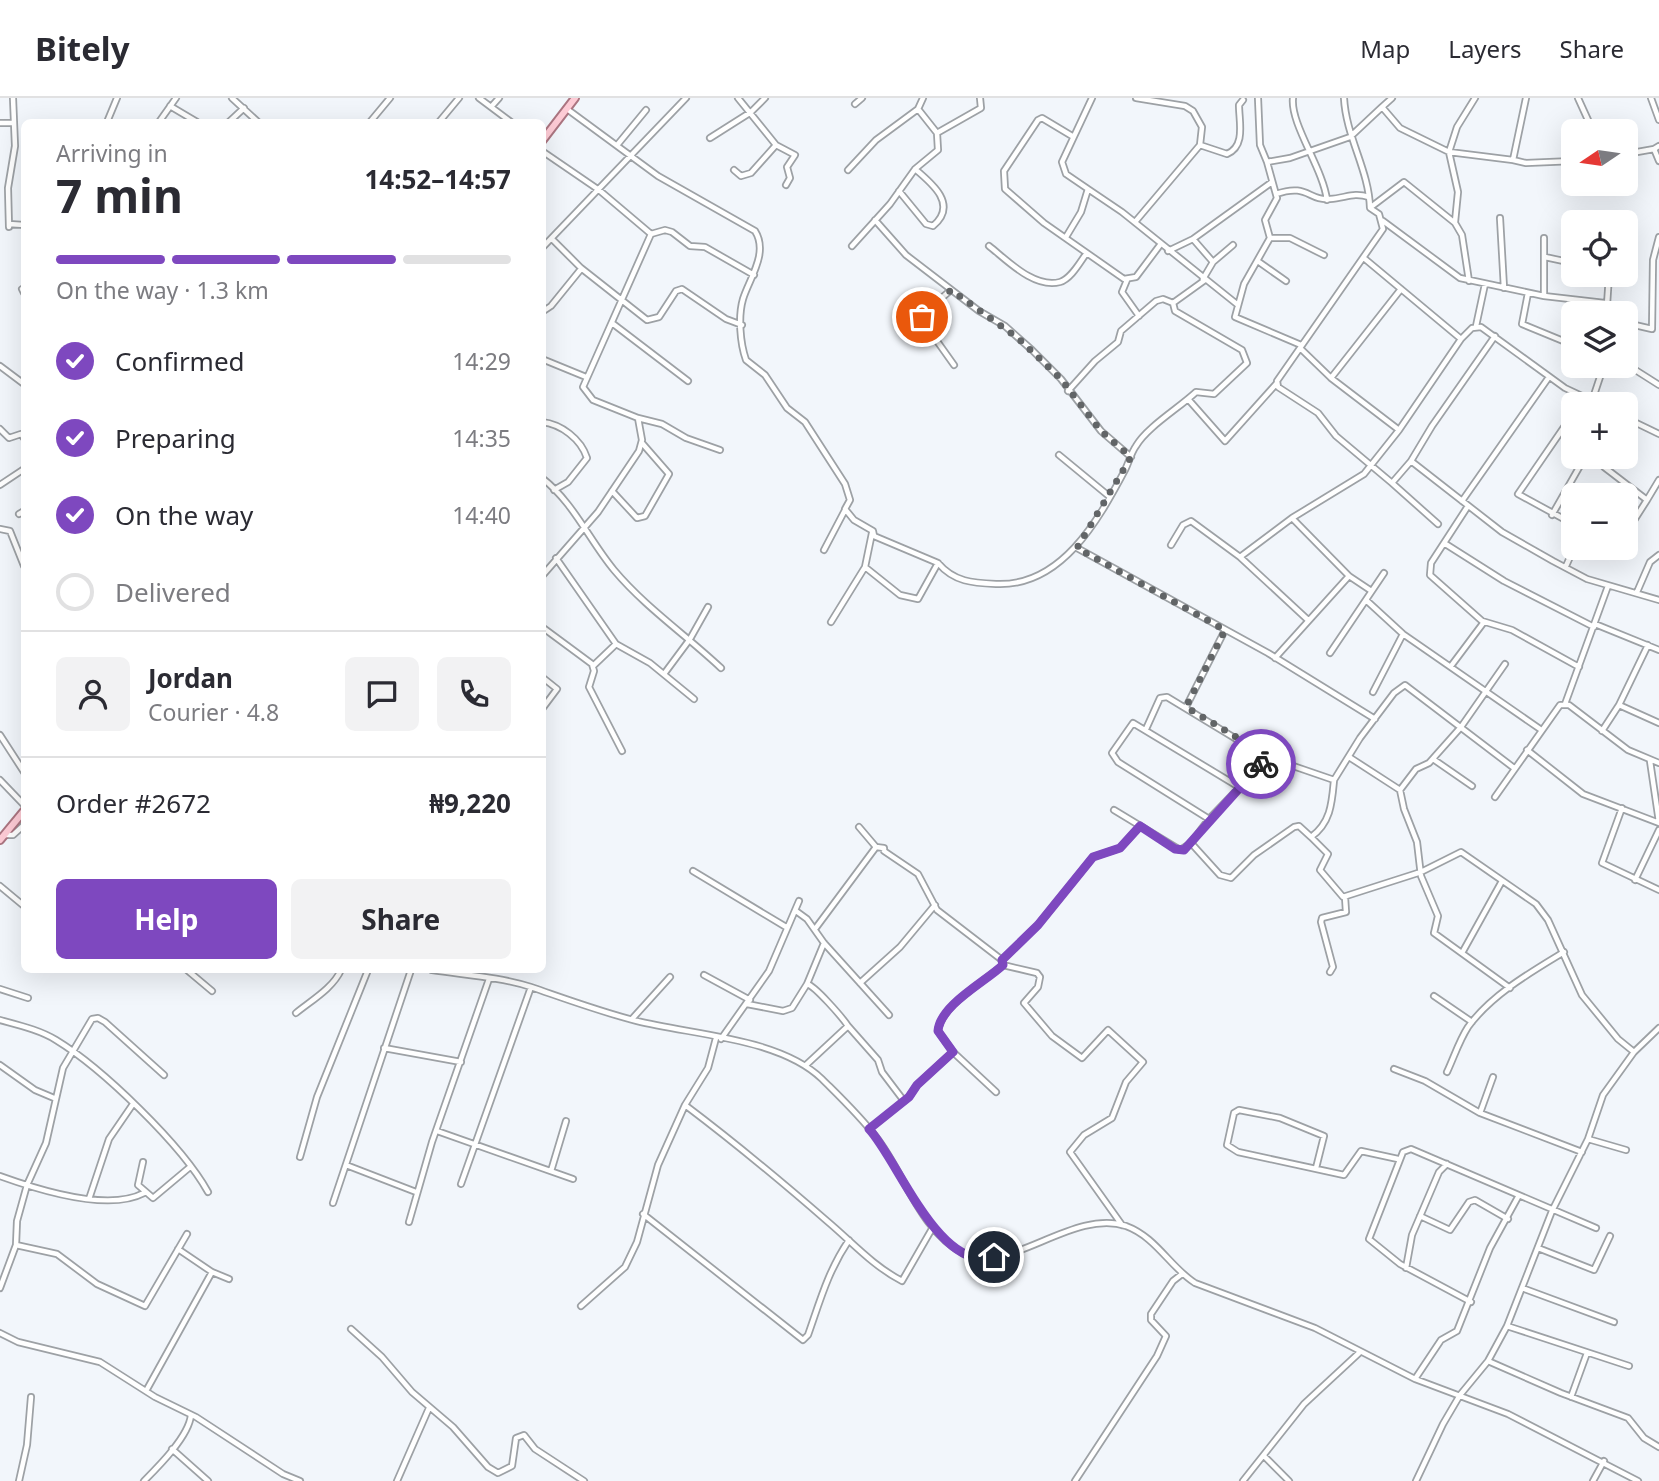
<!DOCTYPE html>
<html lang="en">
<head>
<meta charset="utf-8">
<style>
	:root { --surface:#fff; --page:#f2f2f3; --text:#2b2b33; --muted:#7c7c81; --line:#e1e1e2; --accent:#7e48bf }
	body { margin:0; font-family:"Noto Sans",sans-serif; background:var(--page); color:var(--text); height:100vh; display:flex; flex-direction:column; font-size:26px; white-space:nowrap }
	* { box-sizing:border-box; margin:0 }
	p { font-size:23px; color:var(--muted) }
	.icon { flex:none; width:38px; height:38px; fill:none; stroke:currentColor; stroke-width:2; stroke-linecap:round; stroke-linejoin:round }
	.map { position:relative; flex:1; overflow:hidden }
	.panel { position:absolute; left:21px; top:21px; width:525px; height:854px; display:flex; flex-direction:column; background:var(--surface); border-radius:10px; box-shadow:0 7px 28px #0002 }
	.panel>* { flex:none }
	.needle { width:46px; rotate:257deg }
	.buttons { position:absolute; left:1561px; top:21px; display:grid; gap:14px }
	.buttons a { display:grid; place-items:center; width:77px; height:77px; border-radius:10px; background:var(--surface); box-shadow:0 7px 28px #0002; font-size:35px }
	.pin { position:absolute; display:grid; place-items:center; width:60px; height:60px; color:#fff; margin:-30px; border:4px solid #fff; border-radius:50%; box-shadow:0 2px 7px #0007 }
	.courier { position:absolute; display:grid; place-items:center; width:70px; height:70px; margin:-35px; border:5px solid #7e48bf; border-radius:50%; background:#fff; color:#222; box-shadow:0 2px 9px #0007 }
	.overview em { font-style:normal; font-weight:700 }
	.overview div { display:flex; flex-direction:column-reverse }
	.overview { display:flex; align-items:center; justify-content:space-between; height:119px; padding:0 35px }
	h1 { font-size:46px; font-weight:700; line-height:52px }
	.bar { display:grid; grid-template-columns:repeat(4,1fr); gap:10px 7px; align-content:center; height:84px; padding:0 35px }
	.bar i { height:9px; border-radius:5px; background:var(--line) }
	.bar .on { background:var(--accent) }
	.bar p { grid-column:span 4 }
	.line { display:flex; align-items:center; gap:18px; padding:0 35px; border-top:2px solid var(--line) }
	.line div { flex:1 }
	.round { display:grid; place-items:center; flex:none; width:74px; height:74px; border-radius:10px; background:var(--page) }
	ol { padding:0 35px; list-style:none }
	li { display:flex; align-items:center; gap:21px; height:77px }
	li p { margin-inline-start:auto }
	li .icon { padding:7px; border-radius:50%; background:var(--accent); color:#fff; stroke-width:4 }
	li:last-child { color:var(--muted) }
	li i { width:38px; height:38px; border:4px solid var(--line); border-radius:50% }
	.cta { display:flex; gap:14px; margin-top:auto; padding:14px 35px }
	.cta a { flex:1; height:80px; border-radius:10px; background:var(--accent); color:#fff; font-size:28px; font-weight:700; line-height:80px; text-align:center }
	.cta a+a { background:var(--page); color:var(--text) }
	header { display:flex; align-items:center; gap:42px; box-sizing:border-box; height:98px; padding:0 35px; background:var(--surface); border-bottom:2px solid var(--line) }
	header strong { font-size:33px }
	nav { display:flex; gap:38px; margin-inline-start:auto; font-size:24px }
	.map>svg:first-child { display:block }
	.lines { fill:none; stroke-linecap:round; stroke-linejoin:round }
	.minor-casing { stroke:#9da1a5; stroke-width:8 }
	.major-casing { stroke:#ab7581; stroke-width:10 }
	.minor { stroke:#fff; stroke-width:4.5 }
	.major { stroke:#fdcbd5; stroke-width:6 }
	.done { stroke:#626567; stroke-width:7; stroke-dasharray:0 12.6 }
	.route { stroke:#7e48bf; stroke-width:9 }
</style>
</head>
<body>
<header>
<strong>Bitely</strong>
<nav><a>Map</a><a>Layers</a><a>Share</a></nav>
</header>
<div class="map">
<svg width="1659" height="1383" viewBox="0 0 1659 1383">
	<rect width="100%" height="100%" fill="#f2f6fb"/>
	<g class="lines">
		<g class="minor-casing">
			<path id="minor" d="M232,0L258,24
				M479,0L511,24
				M1258,0L1260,47L1267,64L1290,60L1350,39L1382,9L1400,30L1449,54L1457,29L1475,0
				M1293,0C1290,26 1323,70 1327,102
				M1344,0C1346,39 1369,72 1370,110L1379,116L1383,131L1300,250L1331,280L1399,332
				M1526,0L1513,62L1526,65L1573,63
				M1578,0L1593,33
				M1651,0L1659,22
				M855,6L862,0
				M170,8L197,24
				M491,9L499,0
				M1382,9L1392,0
				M567,11L658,78L755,133C769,155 749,181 743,201C738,218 740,245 746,262L765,277L787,310L805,324L845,386L850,402L845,411L854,422L873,433L874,438L938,465C954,484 973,485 996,486C1061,489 1098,423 1125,372C1129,364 1131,355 1136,348C1147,329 1179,310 1196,294L1214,296L1247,265L1242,252L1175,213L1173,205L1205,182
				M107,24L117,0
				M159,24L176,0
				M229,24L244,10
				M370,24L390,0
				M439,24L459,0
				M0,25H14
				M937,35L981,10L980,0
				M1072,38L1042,20L1038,22L1004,73L1005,91L1044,125L1124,181L1136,179L1160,147
				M710,40L751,14L765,0
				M618,46L646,12
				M776,47L795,57L787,69L790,80L786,87
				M1200,47L1227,56C1246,48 1239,24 1239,7L1243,2
				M1659,48L1654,51L1659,63
				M542,53L599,92L651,136
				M1626,56L1654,51
				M1267,64L1277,100L1265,122L1270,140L1244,186L1235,219L1301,247
				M734,72L741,78L751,75L776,47L738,0
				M848,72L876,42L918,11
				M1088,91L1122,114L1238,207
				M899,93L926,126L933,128C958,107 933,86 915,71
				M1276,96C1308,85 1308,103 1330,101C1346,100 1353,94 1369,99
				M1371,109L1404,84L1455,125L1462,137L1469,183
				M1500,120L1504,190
				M875,122L906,157L979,213L1005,228L1032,252L1061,281L1101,333L1131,359
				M1383,123L1460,180L1544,198L1605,205L1614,215
				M1575,123V124
				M1135,124L1200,47L1202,29L1193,13L1185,8L1136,0
				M1455,124L1458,94L1449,54L1513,62
				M9,126L24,127
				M9,129L8,90L15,48L13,0
				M1066,139L1081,114L1088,91L1066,76L1062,64L1092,0
				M1270,140H1290L1324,157
				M552,141L581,170L647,222L659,219L676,193L682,191L726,221L742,227
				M1193,141L1213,164L1233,147
				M852,148L890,106L915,71L938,52L937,35L918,11L923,0
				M989,148C1007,162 1034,191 1060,184C1071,181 1080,164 1086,156
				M542,150L686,0
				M1168,153L1193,141L1272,84
				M1545,159L1573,165
				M1259,164L1286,183
				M1203,181L1213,164
				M1127,182L1122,194L1139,218
				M22,191L24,195
				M951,192L925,214L922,222L954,267
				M1528,195L1522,226L1573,247
				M1544,198V140
				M1607,207L1609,177
				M542,214L551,208L581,171
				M612,225L688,283
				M1626,225L1652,231L1653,162L1659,139
				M1476,228L1485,186
				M1461,241L1472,230L1481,229L1565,290L1599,306
				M1300,250L1277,283L1278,289L1318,315L1336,338L1392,385L1411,363L1432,328L1495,238
				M542,261L586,279
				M1626,266L1659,287
				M0,268L24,286
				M1331,280L1401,191
				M1068,293L1095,263L1118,244L1121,233L1156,203L1163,201L1173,205
				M1188,301L1225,343L1277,285
				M1591,306L1602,273
				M638,320L662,326L686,340L720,352
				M1626,320L1659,336
				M542,324C561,326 581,341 587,360L568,384L554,392
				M0,331L9,340L21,336L24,340
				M1573,331L1571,334L1564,329L1518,396L1573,426
				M1059,357L1110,399
				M1411,363L1502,434L1553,463L1587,481L1659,502
				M1604,369L1647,402L1626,435
				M542,380C574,405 589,442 614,472C645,509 686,537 721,570
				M1392,385L1438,426
				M0,387L24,371
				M612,393L637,420L645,418L669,376L642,345
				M1647,402L1659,382
				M1462,403L1549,279
				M1468,408L1431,465L1430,477L1482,523L1512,532L1579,569
				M19,416L24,413
				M1552,417L1585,359
				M1292,420L1349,478L1370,492
				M0,431L10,433L24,468
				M872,435L865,469L900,497L918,501L938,465
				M1444,445L1504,483L1594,529
				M1171,447L1183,427L1191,423L1240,459L1292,420L1364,376L1399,332L1461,241L1365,161
				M1077,450L1268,555L1375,621
				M824,452L845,412
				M1240,459L1308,522
				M556,460L616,546L650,565L694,601
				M1566,468L1574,450
				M542,478L598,414L639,353L642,342L638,320L593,302L583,289L651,136L665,132L672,134L690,148L705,149L754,177
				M1637,494L1650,464L1659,457
				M1366,502L1403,536L1540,631
				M831,524L865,469
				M1595,526L1659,552
				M542,529L592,566L594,573L589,589L622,653
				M1330,555L1384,475
				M1275,560L1349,478
				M1505,566L1461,629L1429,665L1416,671L1400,692L1404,711L1417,744L1421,778L1438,818L1434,835L1510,890
				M593,568L616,546
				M1451,568L1484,524L1482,523
				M664,576L690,541L708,509
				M542,579L557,591L542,611
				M1373,594L1403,536
				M1565,606L1608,488
				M1619,607L1659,625
				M1186,609L1225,532
				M1146,631L1160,600L1167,599L1266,659
				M1602,633L1619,607L1648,547
				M0,637L24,674
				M1527,652L1583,696L1659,725
				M1349,659L1400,692
				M1433,661L1472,688
				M1650,663L1659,724
				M0,682L24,707
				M1239,689L1133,625L1112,655L1118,664L1209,721L1261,667L1267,659L1334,682L1360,640L1394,595L1405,587L1514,670
				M1495,699L1560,607H1569L1628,652L1659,665
				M1622,710L1602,765L1659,792
				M1114,712L1180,752L1191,745L1209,721
				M859,729L876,749L884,750V753L918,776L937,812L1002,862L1003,867L1037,875L1040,879L1038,889L1024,905L1052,938L1082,960L1108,932L1143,964L1126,984L1112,1020L1084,1037L1070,1054L1122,1127
				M5,737H13L24,727
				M1311,739L1328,756L1320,772L1343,799L1421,774L1461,754L1536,806L1548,822L1582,897L1618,941L1634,954
				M1191,745L1220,777L1231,780L1254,757L1294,729L1299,728L1311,739C1331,725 1332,704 1334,682
				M693,773L786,829
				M1635,782L1659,732
				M0,788L24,808
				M796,813L807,821L824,845L889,917
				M815,831L876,749
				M1462,855L1502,783
				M1002,862L1038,827L1093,759L1120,750L1140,728
				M187,872L212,893
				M432,872C465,877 500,879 531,889C566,901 601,914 637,923C693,937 780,940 822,981C840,999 860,1018 876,1039C905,1076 919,1132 964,1156C1008,1178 1073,1110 1126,1128C1156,1139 1170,1169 1195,1185L1315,1230L1415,1281L1508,1316L1638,1383
				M1330,874L1333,869L1321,824L1322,820L1346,814L1345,799
				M704,877L750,902
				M860,885L900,849L935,807
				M0,891L28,900
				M1434,898L1472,924
				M747,906L783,913L792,910L807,886L824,845
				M296,915C312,902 333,890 341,872
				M632,921L670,879
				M0,922C18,927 40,932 56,942C102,970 182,1047 208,1094
				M848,928L878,962L882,974L904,1003
				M716,940L708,970L685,1007C734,1044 781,1083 827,1123C852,1144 873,1168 902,1183L933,1129
				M721,941L769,873L799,803
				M384,950L461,964
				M953,954L938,933C941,907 984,884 1003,867
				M0,967L35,992L54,1000
				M806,967L848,928C842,919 815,888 807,886
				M1394,971L1425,983L1480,1015L1582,1054
				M1447,974C1454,959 1459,943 1468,929C1491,897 1531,874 1564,854
				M1480,1015L1493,979
				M869,1031L909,999L917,987L953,954L996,994
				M437,1033L573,1081
				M1588,1041L1626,1052
				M300,1059L317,999L368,872
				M143,1064L138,1087L153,1100L190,1069
				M346,1067L416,1094
				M1316,1070L1324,1038L1280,1020L1239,1012L1234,1015L1227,1047L1238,1054L1344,1077L1361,1053L1398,1061
				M551,1073L566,1023
				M0,1078C36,1091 108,1114 144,1095
				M461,1086L531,889
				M89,1101L109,1041L133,1006
				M333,1105L411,872
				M643,1116L803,1242L808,1237C820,1203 828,1173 849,1142
				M1420,1118L1450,1132L1469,1104L1475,1102L1508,1121
				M409,1124L432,1044L489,881
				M16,1147L57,1156L97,1186L145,1208L187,1136
				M1538,1150L1594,1172L1610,1138
				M178,1151L212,1174L229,1181
				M1406,1170L1412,1137L1439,1074L1447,1066
				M0,1190L16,1147L17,1123L27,1087L46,1045L63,970L92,921L98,920L105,924L164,977
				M1522,1190L1614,1224
				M1471,1204L1400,1166L1369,1141L1403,1054L1411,1051L1596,1130
				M581,1208L625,1169L637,1144L658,1067L685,1007
				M1507,1228L1629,1268
				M351,1231L382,1259L412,1294L453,1329L488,1369L498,1375L512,1368L516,1340L524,1337L535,1351L584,1383
				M0,1235L18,1244L100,1264L155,1299L196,1319L283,1376L300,1383
				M1488,1263L1561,1295L1628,1320L1644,1340L1659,1349
				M1415,1281L1441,1242L1457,1233L1490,1150L1518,1099
				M146,1293L212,1174
				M1571,1299L1587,1255
				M172,1351L208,1383
				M1264,1358L1289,1383
				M19,1383L27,1347L31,1299
				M144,1383C159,1368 189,1338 191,1317
				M397,1383L429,1310
				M1075,1383L1157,1258L1166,1238L1151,1222V1216L1173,1183L1182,1176
				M1243,1383L1304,1306L1359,1255
				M1416,1383L1443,1326L1460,1297L1488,1263L1507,1228L1552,1113L1588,1041L1603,997L1634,954L1659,930
				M1593,1383L1604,1363"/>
		</g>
		<g class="major-casing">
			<path id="major" d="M542,43L575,0
				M0,742L24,713"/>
		</g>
		<use href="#minor" class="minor"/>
		<use href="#major" class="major"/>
	</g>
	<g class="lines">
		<path class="done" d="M922,219L951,192L1018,240L1061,281L1101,333L1131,359L1077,450L1225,532L1186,609L1256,651L1266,659L1261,666"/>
		<path class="route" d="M994,1159C939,1175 898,1062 869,1031L909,999L917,987L953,954L938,933C940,907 985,884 1003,867L1002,862L1038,827L1093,759L1120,750L1140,728L1175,751L1184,752L1261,666"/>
	</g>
</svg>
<div class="buttons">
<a><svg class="needle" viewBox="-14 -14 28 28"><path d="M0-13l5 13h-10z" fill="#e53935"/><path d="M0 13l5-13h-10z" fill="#7c7c81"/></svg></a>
<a><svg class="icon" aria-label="locate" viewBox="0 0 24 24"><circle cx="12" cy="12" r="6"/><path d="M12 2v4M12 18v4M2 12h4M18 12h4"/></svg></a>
<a><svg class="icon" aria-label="layers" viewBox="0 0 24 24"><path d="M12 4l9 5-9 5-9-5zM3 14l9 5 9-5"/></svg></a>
<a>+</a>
<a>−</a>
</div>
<div class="pin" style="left:922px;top:219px;background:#ea580c"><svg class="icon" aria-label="bag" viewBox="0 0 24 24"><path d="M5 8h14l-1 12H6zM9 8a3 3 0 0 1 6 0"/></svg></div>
<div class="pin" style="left:994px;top:1159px;background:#1f2937"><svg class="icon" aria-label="home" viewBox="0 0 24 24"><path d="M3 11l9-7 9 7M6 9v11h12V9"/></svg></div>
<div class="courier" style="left:1261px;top:666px"><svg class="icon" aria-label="bike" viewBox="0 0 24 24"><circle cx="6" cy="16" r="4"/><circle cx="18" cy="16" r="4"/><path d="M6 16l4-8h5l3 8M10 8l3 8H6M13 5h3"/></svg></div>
<section class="panel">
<div class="overview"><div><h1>7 min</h1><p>Arriving in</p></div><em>14:52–14:57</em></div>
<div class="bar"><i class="on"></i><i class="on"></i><i class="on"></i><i></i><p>On the way · 1.3 km</p></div>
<ol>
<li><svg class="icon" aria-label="check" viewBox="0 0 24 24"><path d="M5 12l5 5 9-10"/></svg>Confirmed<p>14:29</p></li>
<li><svg class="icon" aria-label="check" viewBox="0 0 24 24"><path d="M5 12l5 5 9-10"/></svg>Preparing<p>14:35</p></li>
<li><svg class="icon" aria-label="check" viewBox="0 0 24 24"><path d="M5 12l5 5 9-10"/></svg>On the way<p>14:40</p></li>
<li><i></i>Delivered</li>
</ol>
<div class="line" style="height:126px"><a class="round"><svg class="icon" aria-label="person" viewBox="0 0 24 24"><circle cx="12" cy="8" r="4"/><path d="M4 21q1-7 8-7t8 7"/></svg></a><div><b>Jordan</b><p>Courier · 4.8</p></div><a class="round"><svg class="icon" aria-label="chat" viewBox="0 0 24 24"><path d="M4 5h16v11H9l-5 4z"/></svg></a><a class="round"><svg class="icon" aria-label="phone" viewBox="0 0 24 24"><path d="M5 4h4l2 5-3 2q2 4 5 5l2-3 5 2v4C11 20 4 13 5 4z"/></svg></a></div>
<div class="line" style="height:91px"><div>Order #2672</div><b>₦9,220</b></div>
<div class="cta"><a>Help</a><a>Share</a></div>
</section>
</div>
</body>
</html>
